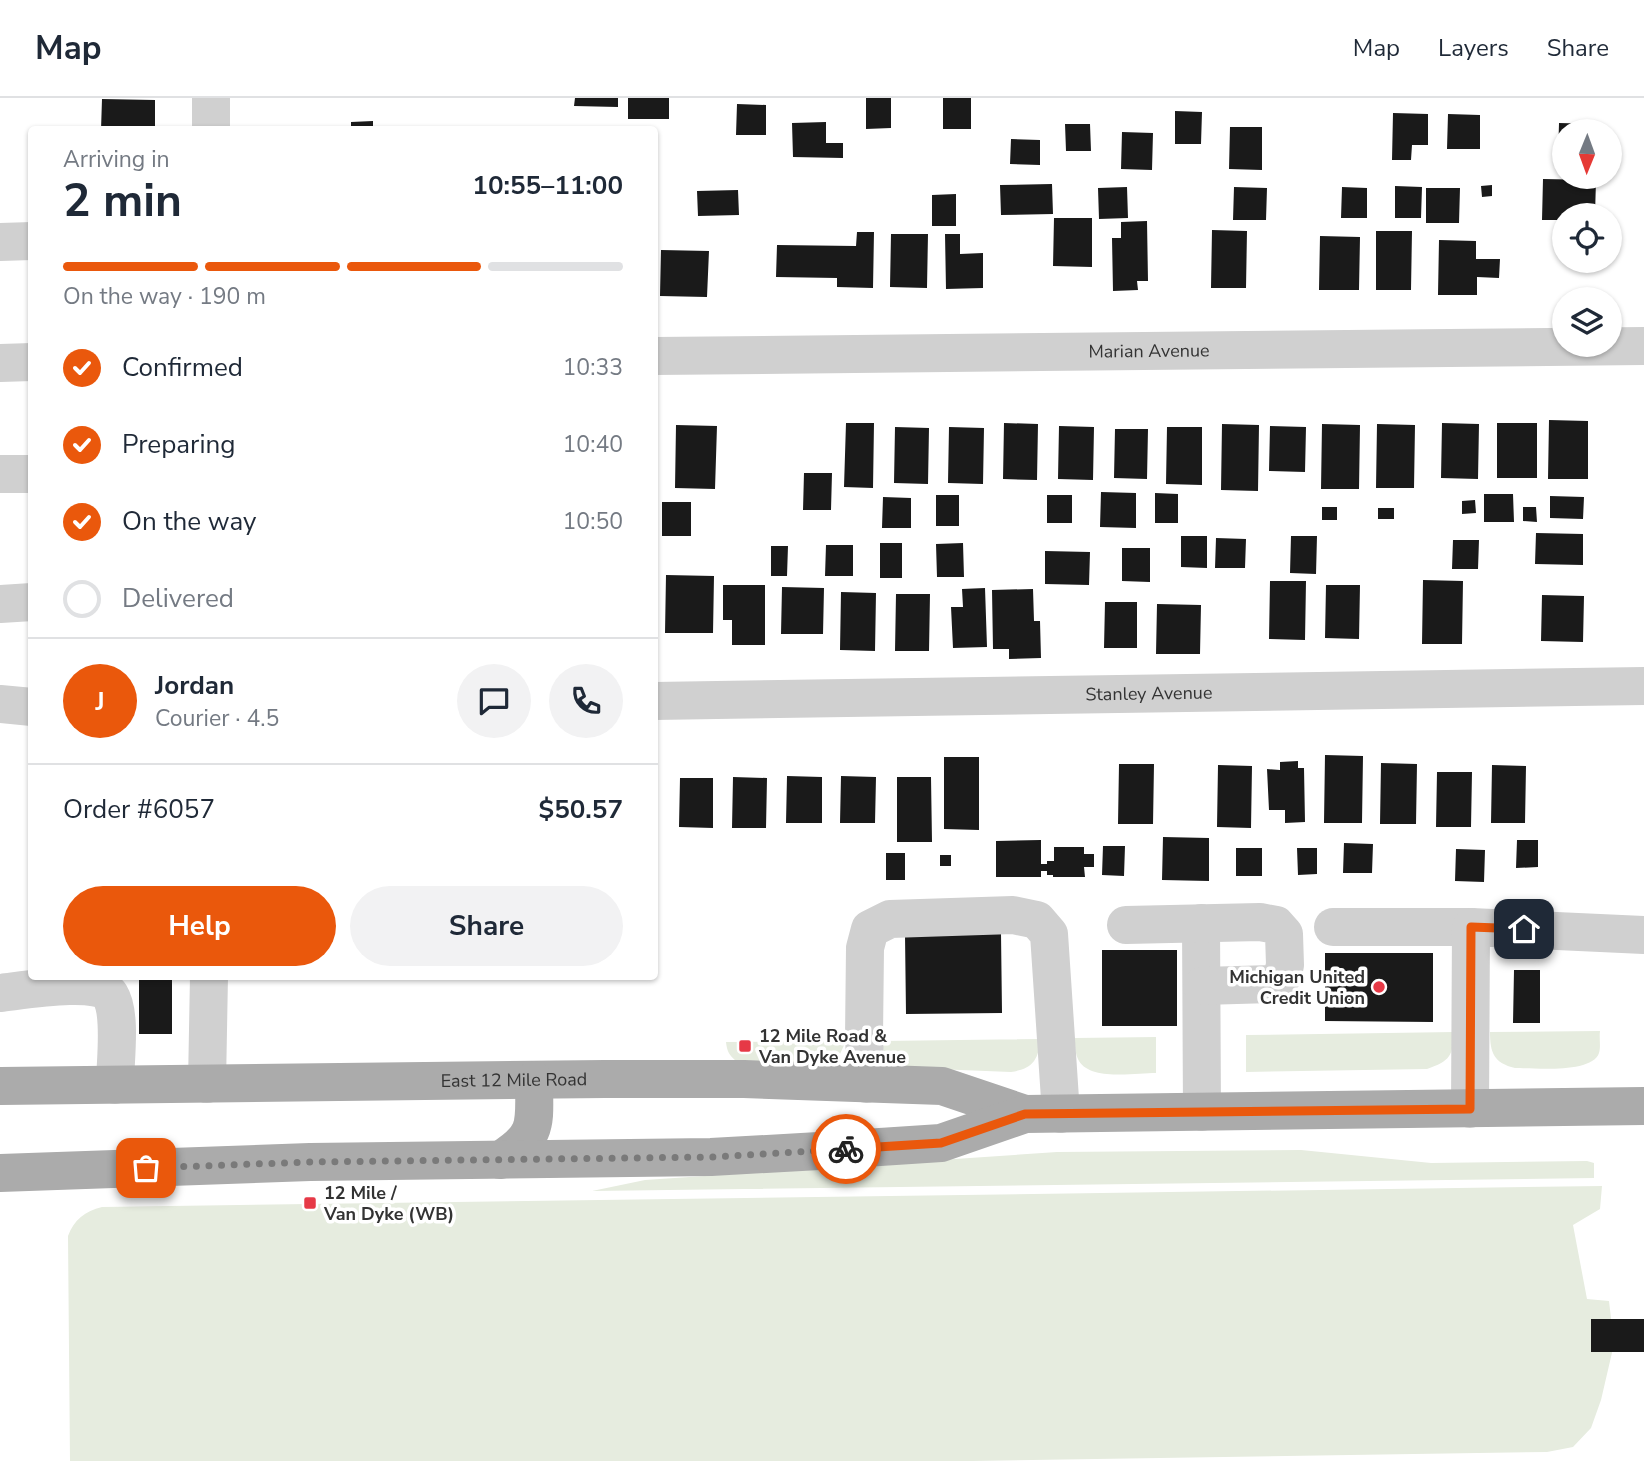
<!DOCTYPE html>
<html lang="en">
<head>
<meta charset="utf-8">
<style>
	:root { --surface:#fff; --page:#f2f2f3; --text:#1f2937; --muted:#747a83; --line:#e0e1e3; --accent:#ea580c }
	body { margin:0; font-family:"Nunito Sans",sans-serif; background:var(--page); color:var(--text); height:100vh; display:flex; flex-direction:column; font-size:26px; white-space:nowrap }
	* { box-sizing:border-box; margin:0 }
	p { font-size:23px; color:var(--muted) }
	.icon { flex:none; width:38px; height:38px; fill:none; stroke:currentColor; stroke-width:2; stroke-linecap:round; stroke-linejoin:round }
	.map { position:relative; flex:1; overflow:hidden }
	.details { position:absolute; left:28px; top:28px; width:630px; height:854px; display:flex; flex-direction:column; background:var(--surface); border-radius:7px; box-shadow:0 2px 5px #0004 }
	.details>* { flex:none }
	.needle { width:46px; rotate:181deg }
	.tools { position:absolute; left:1552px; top:21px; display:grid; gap:14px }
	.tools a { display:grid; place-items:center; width:70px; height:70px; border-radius:50%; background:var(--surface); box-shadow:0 2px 5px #0004; font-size:35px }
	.pin { position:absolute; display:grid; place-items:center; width:60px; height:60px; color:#fff; margin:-30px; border-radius:14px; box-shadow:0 4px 10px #0006 }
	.courier { position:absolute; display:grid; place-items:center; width:70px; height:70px; margin:-35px; border:5px solid #ea580c; border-radius:50%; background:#fff; color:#222; box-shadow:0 2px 9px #0007 }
	.head em { font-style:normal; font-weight:700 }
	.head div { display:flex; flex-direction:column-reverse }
	.head { display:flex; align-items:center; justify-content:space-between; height:119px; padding:0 35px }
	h1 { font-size:46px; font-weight:700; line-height:52px }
	.bar { display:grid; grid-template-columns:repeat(4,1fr); gap:10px 7px; align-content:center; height:84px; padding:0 35px }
	.bar i { height:9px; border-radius:5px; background:var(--line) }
	.bar .selected { background:var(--accent) }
	.bar p { grid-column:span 4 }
	.line { display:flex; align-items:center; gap:18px; padding:0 35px; border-top:2px solid var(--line) }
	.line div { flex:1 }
	.round { display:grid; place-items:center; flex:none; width:74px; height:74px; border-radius:37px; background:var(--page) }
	ol { padding:0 35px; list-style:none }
	li { display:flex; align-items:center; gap:21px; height:77px }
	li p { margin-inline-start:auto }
	li .icon { padding:7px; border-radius:50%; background:var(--accent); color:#fff; stroke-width:4 }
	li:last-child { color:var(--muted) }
	li i { width:38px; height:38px; border:4px solid var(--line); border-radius:50% }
	.action { display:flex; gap:14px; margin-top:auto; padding:14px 35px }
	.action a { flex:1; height:80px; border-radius:42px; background:var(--accent); color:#fff; font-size:28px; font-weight:700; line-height:80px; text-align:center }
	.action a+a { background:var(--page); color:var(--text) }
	header { display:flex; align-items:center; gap:42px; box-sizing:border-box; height:98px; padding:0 35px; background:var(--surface); border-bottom:2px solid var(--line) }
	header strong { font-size:33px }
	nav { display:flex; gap:38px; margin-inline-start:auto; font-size:24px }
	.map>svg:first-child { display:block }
	.green { fill:#e6ecdf }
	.building { fill:#1a1a1a }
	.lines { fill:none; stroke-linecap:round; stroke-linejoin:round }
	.minor { stroke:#d0d0d0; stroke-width:38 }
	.major { stroke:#ababab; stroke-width:38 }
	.done { stroke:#7a7a7a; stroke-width:7; stroke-dasharray:0 12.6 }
	.route { stroke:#ea580c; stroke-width:9 }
	.poi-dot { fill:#e63946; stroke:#fff; stroke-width:2.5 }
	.labels { text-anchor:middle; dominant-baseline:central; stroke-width:7; stroke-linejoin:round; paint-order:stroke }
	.street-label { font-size:18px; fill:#333; stroke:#fff }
	.poi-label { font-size:18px; font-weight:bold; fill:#333; stroke:#fff; text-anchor:start }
</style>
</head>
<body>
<header>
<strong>Map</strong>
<nav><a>Map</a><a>Layers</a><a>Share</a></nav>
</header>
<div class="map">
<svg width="1644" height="1363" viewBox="0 0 1644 1363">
	<rect width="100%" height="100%" fill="#fff"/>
	<path class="green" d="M1600,933C1599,940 1601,949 1599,955C1592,976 1533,970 1515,970C1494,965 1490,955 1490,934Z
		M1454,934C1453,958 1450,963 1427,971L1246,974V937Z
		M1156,939V975C1136,975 1091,983 1079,963C1075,956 1075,948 1075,940Z
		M1040,941C1039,962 1032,971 1011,974L910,970C893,966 883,961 882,943Z
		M846,943L840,956L828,966L736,963C729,957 727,953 726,944Z
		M1301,1052L1431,1065L1587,1063L1594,1065V1080L592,1093L645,1082L1057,1054Z
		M1602,1088L1600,1111L1573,1127L1587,1201L1609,1203L1614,1246L1601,1302L1591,1330L1573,1349L1547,1354L972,1363H70L68,1138C74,1122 85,1113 102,1109Z"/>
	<path class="building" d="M575,0H618V9L574,8Z
		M628,0H669V21H628Z
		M866,0H891V30L866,31Z
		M943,0H971V31H943Z
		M102,1L155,2V32H101Z
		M737,6L766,7V37H736Z
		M1175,13L1202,14L1201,46H1175Z
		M1393,15L1428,16V47H1412L1411,62H1392Z
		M1448,16L1480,17V51H1447Z
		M373,23V32H351V24Z
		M826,24V45H843V60L793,59L792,25Z
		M1559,25L1599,26L1598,33H1564V62H1558Z
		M1065,26H1090L1091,53H1066Z
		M1230,29H1262V72L1229,71Z
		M1122,34L1153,35L1152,72L1121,71Z
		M1011,41L1040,42V67L1010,66Z
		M1543,81L1596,82L1595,117H1564V122H1542Z
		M1052,86L1053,116L1001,117L1000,87Z
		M1492,87V98L1482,99L1481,88Z
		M1395,88L1422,89L1421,120H1395Z
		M1127,89L1128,120L1099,121L1098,90Z
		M1234,89L1267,90L1266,122H1233Z
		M1342,89L1367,90V120H1341Z
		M1426,90H1460L1459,125H1426Z
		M738,92L739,117L698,118L697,93Z
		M956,96V128H932V97Z
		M1054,120H1092V169L1053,168Z
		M1147,123L1148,183H1137L1138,192L1113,193L1112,140H1121V124Z
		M1212,132L1247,133L1246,190H1211Z
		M1376,133H1412L1411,192H1376Z
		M857,134H874L873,190L837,189V180L776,179L777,147L856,148Z
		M891,136H928L927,190L890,189Z
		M945,136H960V156L983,155V190L946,191Z
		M1320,138L1360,139L1359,192H1319Z
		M1439,142L1476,143V161H1500L1499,180L1477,179V197H1438Z
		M661,152L709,153L707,199L660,198Z
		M1549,322L1588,323V381H1548Z
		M846,325H874L873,390L844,389Z
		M1004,325L1038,326L1037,382L1003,381Z
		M1442,325L1479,326L1478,381L1441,380Z
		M1497,325H1537V380H1497Z
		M1222,326L1259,327L1258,393L1221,392Z
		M1322,326L1360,327L1359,391H1321Z
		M1377,326L1415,327L1414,390H1376Z
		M676,327L717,328L715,391L675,390Z
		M1059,328L1094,329L1093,382L1058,381Z
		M1270,328L1306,329L1305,374L1269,373Z
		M895,329L929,330L928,386L894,385Z
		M949,329L984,330L983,386L948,385Z
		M1167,329H1202V387L1166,386Z
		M1115,331H1148L1147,381L1114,380Z
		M804,375H832L831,412H803Z
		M1101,394L1136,395V430L1100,429Z
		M1155,395L1178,396V425H1155Z
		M1484,396H1513L1514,424H1484Z
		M936,397H959V428H936Z
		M1047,397H1072V425H1047Z
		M1550,398L1584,399L1583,421L1550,420Z
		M883,399L911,400V430H882Z
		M1475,402L1476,415L1462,416V403Z
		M662,404H691V438H662Z
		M1322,409H1337V422H1322Z
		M1523,409H1536L1537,424L1523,423Z
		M1378,410H1394V421H1378Z
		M1536,435L1583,436V467L1535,466Z
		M1181,438H1207V470L1181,469Z
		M1291,438H1317L1316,476L1290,475Z
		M1216,440L1246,441L1245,470H1215Z
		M1453,442H1479L1478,471H1452Z
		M880,445H902V480H880Z
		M963,445L964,479H937L936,446Z
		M826,447H853V478H825Z
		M771,448H788L787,478H771Z
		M1122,450H1150V484L1122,483Z
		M1045,453L1090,454L1089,487L1045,486Z
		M666,477L714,478L713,535H665Z
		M1423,482L1463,483L1462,546H1422Z
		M1270,483H1306L1305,542L1269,541Z
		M723,487H765V547H732V522H723Z
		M1326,487H1360L1359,541L1325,540Z
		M782,489L824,490L823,536H781Z
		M985,490L987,549L953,550L951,509H963L962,491Z
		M1033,491L1034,523H1040L1041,560L1009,561V551H993L992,492Z
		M841,494L876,495L875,553L840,552Z
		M896,496H930L929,553H895Z
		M1542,497L1584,498L1583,544L1541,543Z
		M1105,504H1137V550H1104Z
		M1157,506L1201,507L1200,556H1156Z
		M1325,657L1363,658L1362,725H1324Z
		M944,659H979V732L944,731Z
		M1298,663V670H1304L1305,724L1285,725V712H1269L1267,671L1280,672V664Z
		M1381,665L1417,666L1416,726H1380Z
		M1119,666H1154L1153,726H1118Z
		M1218,667L1252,668L1251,730L1217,729Z
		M1492,667L1526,668L1525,725H1491Z
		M1437,674H1472L1471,729H1436Z
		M787,678L822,679V725H786Z
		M841,678L876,679L875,725H840Z
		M733,679L767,680L766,730H732Z
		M897,679H931L932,744H897Z
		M680,680H713V730L679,729Z
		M1163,739L1209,740V783L1162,782Z
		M1041,742V766H1047V763H1054V749H1084V756H1094V769H1084L1085,779H1053V777H1047V773H1041V779H996V743Z
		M1517,742H1538V769L1516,770Z
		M1344,745L1373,746L1372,775H1343Z
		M1103,748H1125L1124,778L1102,777Z
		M1236,750H1262V778H1236Z
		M1297,750H1317V776L1298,777Z
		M1456,751L1485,752L1484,784L1455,783Z
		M886,755H905V782H886Z
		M940,757H951V768H940Z
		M1001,835L1002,915L906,916L905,837Z
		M1102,852H1177V928H1102Z
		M1325,855H1433V924L1325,923Z
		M1514,872H1540V925H1513Z
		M139,878H172V936H139Z
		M1591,1221H1644V1254H1591Z"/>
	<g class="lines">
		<g class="minor">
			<path d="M211,0V32"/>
			<path d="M0,144L32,143"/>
			<path id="s1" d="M654,258L1644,248"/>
			<path d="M0,265L32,264"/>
			<path d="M0,376H32"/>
			<path d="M0,506L32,504"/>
			<path id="s2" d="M654,603L1644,588"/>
			<path d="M0,606L32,609"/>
			<path d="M1201,825L1202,1014"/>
			<path d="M1126,827L1260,824L1276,827L1284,836L1285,867L1282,879L1273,886L1202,888"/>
			<path d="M1333,829H1471"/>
			<path d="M0,895C20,893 99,879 110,897C122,916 115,963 115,987"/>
			<path d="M207,986L209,878"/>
			<path d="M866,986L864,939L865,850L870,831L890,821L1013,817L1037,822L1049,836L1061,1016"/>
			<path d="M1470,1011L1471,829L1644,837"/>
		</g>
		<g class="major">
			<path id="s3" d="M0,988L605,981H744L942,988L1025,1016"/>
			<path d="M500,1062C540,1037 534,1025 534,982"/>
			<path d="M0,1075L310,1064L711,1059L819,1053L941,1045L1025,1016L1644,1008"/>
		</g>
	</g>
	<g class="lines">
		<path class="done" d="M146,1070L310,1064L711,1059L846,1051"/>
		<path class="route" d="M846,1051L941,1045L1025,1016L1470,1011L1471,829L1524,831"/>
	</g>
	<g class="poi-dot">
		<circle cx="1379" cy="889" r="7"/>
		<rect x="738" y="941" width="14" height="14" rx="3.5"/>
		<rect x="303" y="1098" width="14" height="14" rx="3.5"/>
	</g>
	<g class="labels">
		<g class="street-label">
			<text stroke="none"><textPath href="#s1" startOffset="495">Marian Avenue</textPath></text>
			<text stroke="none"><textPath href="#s2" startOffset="495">Stanley Avenue</textPath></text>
			<text stroke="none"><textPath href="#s3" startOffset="514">East 12 Mile Road</textPath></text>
		</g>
		<g class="poi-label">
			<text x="1365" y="879" text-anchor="end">Michigan United<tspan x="1365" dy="21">Credit Union</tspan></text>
			<text x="759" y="938">12 Mile Road &amp;<tspan x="759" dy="21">Van Dyke Avenue</tspan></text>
			<text x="324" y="1095">12 Mile /<tspan x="324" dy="21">Van Dyke (WB)</tspan></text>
		</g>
	</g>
</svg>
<div class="tools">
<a><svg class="needle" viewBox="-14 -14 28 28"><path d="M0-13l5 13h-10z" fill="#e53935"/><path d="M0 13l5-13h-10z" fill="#747a83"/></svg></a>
<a><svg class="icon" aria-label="locate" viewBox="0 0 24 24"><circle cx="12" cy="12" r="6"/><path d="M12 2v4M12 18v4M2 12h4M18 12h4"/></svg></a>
<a><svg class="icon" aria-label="layers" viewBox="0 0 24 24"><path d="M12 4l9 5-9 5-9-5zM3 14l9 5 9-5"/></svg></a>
</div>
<div class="pin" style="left:146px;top:1070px;background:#ea580c"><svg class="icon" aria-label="bag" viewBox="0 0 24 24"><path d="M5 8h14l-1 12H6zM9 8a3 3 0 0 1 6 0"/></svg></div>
<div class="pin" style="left:1524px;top:831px;background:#1f2937"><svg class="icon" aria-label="home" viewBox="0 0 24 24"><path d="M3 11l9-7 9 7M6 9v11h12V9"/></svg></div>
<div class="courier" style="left:846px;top:1051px"><svg class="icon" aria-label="bike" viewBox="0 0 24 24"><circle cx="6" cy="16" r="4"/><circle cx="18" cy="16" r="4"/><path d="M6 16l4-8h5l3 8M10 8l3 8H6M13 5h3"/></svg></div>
<section class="details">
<div class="head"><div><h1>2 min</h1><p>Arriving in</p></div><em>10:55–11:00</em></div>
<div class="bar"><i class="selected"></i><i class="selected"></i><i class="selected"></i><i></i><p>On the way · 190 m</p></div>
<ol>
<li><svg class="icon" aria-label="check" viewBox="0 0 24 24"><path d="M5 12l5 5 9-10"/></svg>Confirmed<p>10:33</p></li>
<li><svg class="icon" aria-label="check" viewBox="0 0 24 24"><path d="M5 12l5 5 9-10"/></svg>Preparing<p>10:40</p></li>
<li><svg class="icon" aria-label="check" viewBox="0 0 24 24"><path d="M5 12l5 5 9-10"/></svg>On the way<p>10:50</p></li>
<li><i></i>Delivered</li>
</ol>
<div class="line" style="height:126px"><b class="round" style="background:var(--accent);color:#fff">J</b><div><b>Jordan</b><p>Courier · 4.5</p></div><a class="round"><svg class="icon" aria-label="chat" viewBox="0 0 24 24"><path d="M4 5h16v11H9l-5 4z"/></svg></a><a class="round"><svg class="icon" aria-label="phone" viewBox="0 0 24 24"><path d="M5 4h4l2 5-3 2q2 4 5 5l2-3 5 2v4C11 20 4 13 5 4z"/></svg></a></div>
<div class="line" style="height:91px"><div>Order #6057</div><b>$50.57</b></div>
<div class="action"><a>Help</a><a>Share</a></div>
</section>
</div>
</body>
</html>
